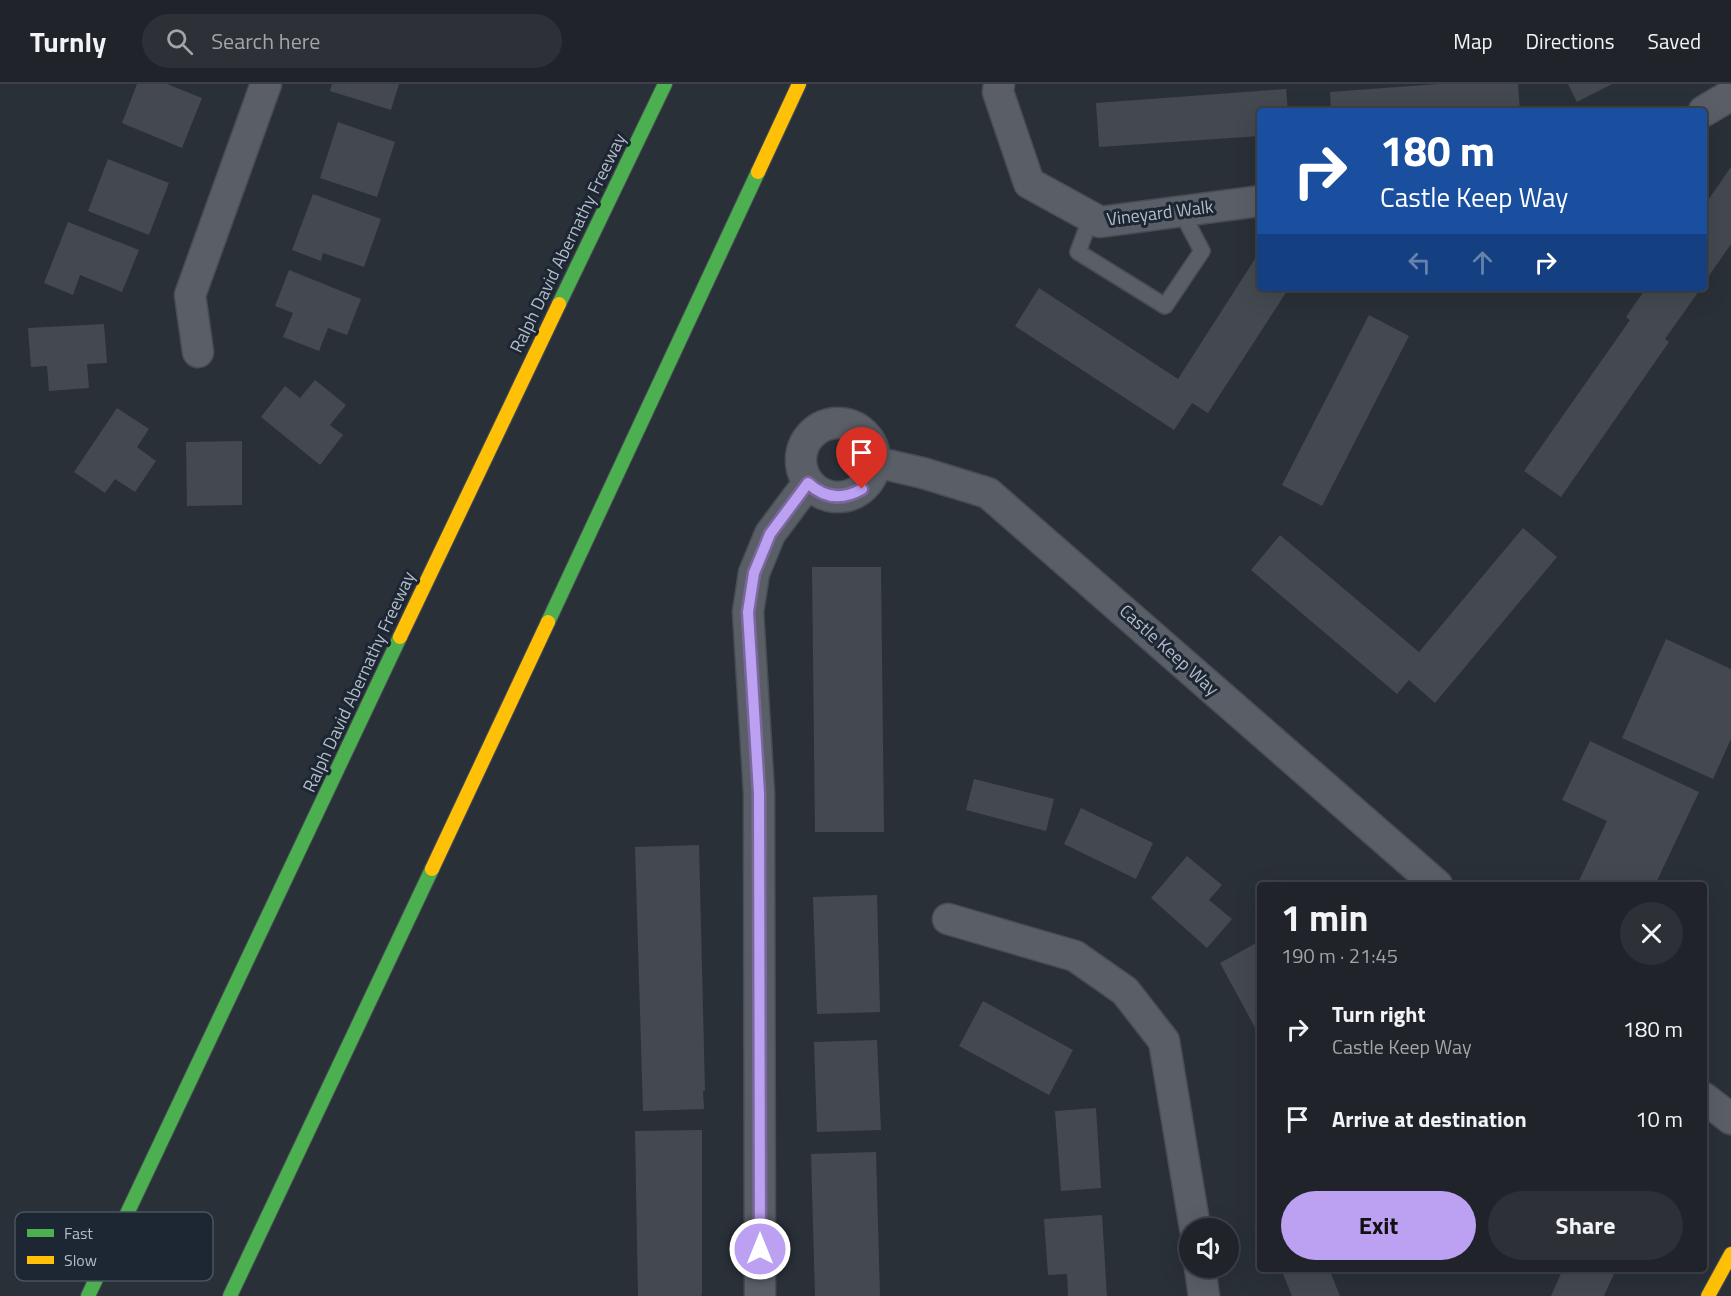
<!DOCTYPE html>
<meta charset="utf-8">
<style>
body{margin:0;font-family:"Titillium Web",sans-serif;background:#2d3036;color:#f1f3f6;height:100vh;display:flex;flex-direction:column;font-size:22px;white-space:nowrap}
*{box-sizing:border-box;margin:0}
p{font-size:20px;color:#a2a4a8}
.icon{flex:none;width:33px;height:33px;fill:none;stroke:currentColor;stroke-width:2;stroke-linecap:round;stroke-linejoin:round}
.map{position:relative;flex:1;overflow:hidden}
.panel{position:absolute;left:1257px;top:798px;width:450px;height:390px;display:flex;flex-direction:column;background:#20242a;border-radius:6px;box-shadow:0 6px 24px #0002,0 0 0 2px #3d4147}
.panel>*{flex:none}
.top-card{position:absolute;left:1257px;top:24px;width:450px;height:183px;border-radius:6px;box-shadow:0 6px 24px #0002,0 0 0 2px #3d4147;background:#1a4fa0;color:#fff;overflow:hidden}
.controls{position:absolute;left:1179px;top:1134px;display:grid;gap:12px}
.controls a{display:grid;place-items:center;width:60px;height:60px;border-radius:50%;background:#20242a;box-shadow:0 6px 24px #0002,0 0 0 2px #3d4147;font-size:30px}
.pin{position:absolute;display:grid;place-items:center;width:51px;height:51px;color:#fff;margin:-62px -26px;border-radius:50% 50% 50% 0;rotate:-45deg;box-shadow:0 0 6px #0007}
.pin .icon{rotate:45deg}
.me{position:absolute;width:66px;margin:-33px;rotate:0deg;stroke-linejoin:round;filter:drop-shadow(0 0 4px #0008)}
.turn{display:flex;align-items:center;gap:21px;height:126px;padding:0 24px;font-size:27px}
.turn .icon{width:78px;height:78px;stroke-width:2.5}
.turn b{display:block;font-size:42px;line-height:51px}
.lanes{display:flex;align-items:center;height:57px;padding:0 24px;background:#0003;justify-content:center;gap:30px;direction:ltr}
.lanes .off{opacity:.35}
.round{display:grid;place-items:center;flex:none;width:63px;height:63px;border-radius:32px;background:#2d3036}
.head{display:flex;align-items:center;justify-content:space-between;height:102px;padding:0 24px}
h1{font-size:36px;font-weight:700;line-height:45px}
.cta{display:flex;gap:12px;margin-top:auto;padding:12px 24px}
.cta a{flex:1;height:69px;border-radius:36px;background:#bca0f2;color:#111;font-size:24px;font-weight:700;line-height:69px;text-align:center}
.cta a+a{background:#2d3036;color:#f1f3f6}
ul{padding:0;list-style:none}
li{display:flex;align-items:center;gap:18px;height:90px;padding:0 24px}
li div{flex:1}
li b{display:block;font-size:22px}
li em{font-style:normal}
header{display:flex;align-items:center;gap:36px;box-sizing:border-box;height:84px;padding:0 30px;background:#20242a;border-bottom:2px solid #3d4147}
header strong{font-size:28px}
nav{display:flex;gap:33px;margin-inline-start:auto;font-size:21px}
.search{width:420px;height:54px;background:#2d3036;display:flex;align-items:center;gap:15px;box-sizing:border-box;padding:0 21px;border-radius:33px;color:#a2a4a8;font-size:22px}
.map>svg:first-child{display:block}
.building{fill:#444950}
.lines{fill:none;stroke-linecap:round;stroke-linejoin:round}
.lane-casing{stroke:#484c53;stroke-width:18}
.street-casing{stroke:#484c53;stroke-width:33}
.fast-casing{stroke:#484c53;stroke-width:16}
.slow-casing{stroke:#484c53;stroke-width:16}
.lane{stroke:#5a5e66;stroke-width:15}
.street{stroke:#5a5e66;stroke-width:30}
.fast{stroke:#4caf50;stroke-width:14}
.slow{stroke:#ffc107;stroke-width:14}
.route-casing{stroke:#7a689d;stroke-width:15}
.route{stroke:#bca0f2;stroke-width:10}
.labels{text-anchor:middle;stroke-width:6;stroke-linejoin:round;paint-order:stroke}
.street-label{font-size:18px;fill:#b4bcc9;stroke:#1d2633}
.key{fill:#1d2633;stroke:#4a5360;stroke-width:1.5}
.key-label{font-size:16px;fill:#b4bcc9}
</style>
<header>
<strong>Turnly</strong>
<div class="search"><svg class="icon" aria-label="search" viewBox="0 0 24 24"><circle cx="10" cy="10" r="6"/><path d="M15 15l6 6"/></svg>Search here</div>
<nav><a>Map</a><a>Directions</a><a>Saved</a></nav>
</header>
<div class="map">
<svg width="1731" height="1212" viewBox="0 0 1731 1212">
<rect width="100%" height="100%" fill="#2a3038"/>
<path class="building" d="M 137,0 L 167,0 L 202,14 L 182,64 L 122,39 Z
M 332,0 L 399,0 L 391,26 L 330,7 Z
M 1438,0 L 1518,0 L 1520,27 L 1331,27 L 1330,8 Z
M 1568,0 L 1612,0 L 1577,18 Z
M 1286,5 L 1288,27 L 1260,27 L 1260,52 L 1099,63 L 1096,19 Z
M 338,38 L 395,58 L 377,113 L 320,94 Z
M 108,75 L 169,99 L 149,151 L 88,127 Z
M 1731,83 L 1731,160 L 1704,199 L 1704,122 Z
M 313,110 L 381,135 L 364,183 L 323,169 L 321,177 L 292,166 Z
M 68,138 L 139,166 L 122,208 L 80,191 L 73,211 L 44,199 Z
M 1260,167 L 1260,204 L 1289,204 L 1208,329 L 1192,319 L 1174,346 L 1015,242 L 1039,204 L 1178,295 Z
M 289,186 L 361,215 L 347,251 L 328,244 L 319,267 L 283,253 L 293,229 L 275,222 Z
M 1646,204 L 1701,204 L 1665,255 L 1669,258 L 1561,413 L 1524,387 L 1630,236 L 1626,233 Z
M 1369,231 L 1409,252 L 1322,422 L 1282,401 Z
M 104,240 L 107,279 L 87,280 L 89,304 L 49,307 L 47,282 L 31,283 L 28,244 Z
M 315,296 L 346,321 L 330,341 L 343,351 L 320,381 L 261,333 L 285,302 L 300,314 Z
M 117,324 L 149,345 L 137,363 L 156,377 L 135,408 L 115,395 L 105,409 L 74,388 Z
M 242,357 L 242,421 L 187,422 L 186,358 Z
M 1523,444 L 1557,473 L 1435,619 L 1409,596 L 1397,610 L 1251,486 L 1280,451 L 1419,568 Z
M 812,483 L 881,483 L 884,748 L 815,748 Z
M 1666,555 L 1731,585 L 1731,655 L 1713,695 L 1622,654 Z
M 1590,657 L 1699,708 L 1655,801 L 1577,801 L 1607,737 L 1562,716 Z
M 974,695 L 1054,715 L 1046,747 L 966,726 Z
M 1081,724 L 1153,759 L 1136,795 L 1064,760 Z
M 699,761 L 705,1007 L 703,1007 L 704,1025 L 643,1027 L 635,763 Z
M 1187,772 L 1222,801 L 1209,816 L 1232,835 L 1207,864 L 1151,814 Z
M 877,811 L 880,928 L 817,930 L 813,813 Z
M 1260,857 L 1260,948 L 1258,949 L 1220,879 Z
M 983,917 L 1073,966 L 1049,1011 L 959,962 Z
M 877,956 L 881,1046 L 817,1048 L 814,958 Z
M 1096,1024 L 1101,1104 L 1061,1107 L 1055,1027 Z
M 702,1046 L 702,1210 L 701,1212 L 638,1212 L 635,1047 Z
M 876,1068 L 880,1212 L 815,1212 L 811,1070 Z
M 1102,1131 L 1107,1212 L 1068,1212 L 1067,1190 L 1048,1191 L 1044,1135 Z
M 1281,1185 L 1329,1185 L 1340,1212 L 1292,1212 Z
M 1563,1185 L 1616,1185 L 1604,1212 L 1551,1212 Z"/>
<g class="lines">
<defs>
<path id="lane" d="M 1091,133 L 1078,168 L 1165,222 L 1202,167 L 1181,127"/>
<path id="street" d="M 999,0 L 998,8 L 1029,99 L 1100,138 L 1260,117
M 1704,27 L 1731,11
M 198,268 L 190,211 L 266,0
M801 376a37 37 0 1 1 74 0a37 37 0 1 1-74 0Z
M 875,378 L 923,389 L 988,409 L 1437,801
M 948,835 L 1075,872 L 1125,907 L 1164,957 L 1195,1144
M 1704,1014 L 1731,1035
M 1200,1184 L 1204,1212
M 760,1212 L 759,709 L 748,528 L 754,489 L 770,450 L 808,399"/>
<path id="fast" d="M 559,220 L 665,0
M 548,538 L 758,88
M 88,1212 L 400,553
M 230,1212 L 432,785"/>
<path id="slow" d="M 758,88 L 799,0
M 400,553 L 559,220
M 432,785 L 548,538
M 1708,1212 L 1731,1170"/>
</defs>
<use href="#lane" class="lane-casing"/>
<use href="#street" class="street-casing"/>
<use href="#fast" class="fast-casing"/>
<use href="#slow" class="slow-casing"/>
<use href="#lane" class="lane"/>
<use href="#street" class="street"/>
<use href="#fast" class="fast"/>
<use href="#slow" class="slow"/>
</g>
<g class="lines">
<defs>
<path id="route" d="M 760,1165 L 759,709 L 748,528 L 754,489 L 770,450 L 808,399 C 825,415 843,416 862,405"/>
</defs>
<use href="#route" class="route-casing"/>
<use href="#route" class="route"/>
</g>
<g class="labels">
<g class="street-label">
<text transform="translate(1160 129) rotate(-7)" y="6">Vineyard Walk</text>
<text transform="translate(568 159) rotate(-64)" y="6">Ralph David Abernathy Freeway</text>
<text transform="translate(1169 566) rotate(42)" y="6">Castle Keep Way</text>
<text transform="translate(359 598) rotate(-65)" y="6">Ralph David Abernathy Freeway</text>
</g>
</g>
<rect x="15" y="1128" width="198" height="69" rx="9" class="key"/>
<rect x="27" y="1145" width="27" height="8" fill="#4caf50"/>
<rect x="27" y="1172" width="27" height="8" fill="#ffc107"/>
<g class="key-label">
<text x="64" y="1155">Fast</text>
<text x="64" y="1182">Slow</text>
</g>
</svg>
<div class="controls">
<a><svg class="icon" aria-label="sound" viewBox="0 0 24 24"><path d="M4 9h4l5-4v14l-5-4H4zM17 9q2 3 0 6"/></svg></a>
</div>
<div class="pin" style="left:862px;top:405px;background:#d93025"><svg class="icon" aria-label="arrive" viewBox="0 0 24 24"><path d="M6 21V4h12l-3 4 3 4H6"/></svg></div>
<svg class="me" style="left:760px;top:1165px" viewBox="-20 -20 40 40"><circle r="17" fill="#bca0f2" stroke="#fff" stroke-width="3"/><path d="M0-11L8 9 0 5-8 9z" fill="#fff"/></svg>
<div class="top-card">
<div class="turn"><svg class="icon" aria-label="right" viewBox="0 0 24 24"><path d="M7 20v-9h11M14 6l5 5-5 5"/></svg><div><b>180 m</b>Castle Keep Way</div></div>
<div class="lanes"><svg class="icon off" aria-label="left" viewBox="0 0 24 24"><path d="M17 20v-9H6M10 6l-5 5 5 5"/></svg><svg class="icon off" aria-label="ahead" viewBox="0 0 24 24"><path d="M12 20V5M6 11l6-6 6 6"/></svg><svg class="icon" aria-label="right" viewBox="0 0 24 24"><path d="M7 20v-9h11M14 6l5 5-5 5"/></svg></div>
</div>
<section class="panel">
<div class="head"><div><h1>1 min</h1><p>190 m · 21:45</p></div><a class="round"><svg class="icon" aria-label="close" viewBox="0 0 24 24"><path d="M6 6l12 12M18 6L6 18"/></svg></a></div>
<ul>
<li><svg class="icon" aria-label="right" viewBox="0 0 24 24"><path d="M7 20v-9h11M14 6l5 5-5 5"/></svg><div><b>Turn right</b><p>Castle Keep Way</p></div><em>180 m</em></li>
<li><svg class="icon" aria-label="arrive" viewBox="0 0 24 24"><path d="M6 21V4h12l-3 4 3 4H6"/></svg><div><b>Arrive at destination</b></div><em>10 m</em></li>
</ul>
<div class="cta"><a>Exit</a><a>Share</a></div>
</section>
</div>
